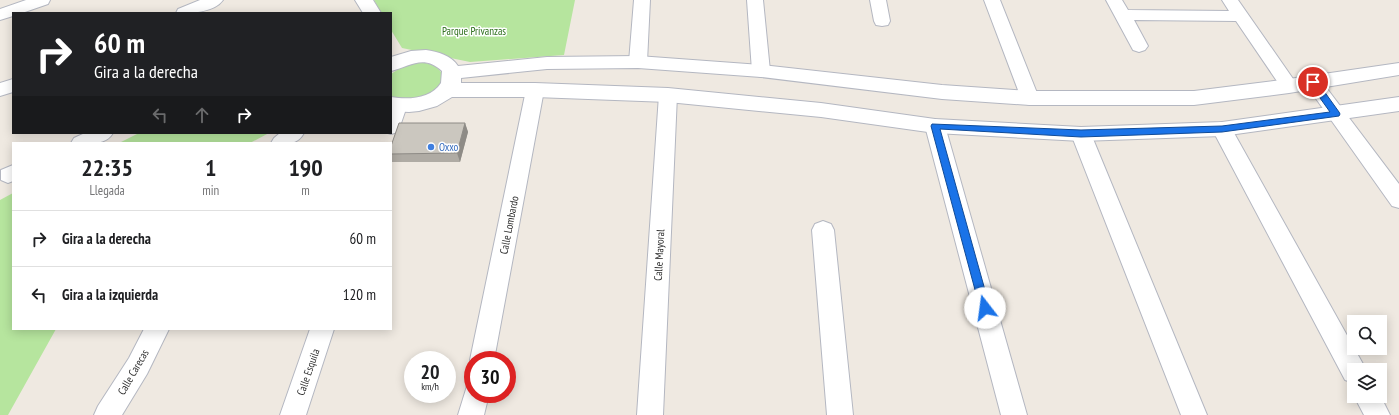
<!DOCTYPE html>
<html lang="es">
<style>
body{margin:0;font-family:"PT Sans Narrow",sans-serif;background:#f2f2f2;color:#202124;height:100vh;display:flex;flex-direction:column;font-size:15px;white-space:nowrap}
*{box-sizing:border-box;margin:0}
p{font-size:13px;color:#757577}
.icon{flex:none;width:22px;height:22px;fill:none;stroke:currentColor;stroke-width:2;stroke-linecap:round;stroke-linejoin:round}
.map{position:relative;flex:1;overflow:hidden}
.sheet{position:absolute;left:12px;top:142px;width:380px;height:188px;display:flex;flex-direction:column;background:#fff;border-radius:0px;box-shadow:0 2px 10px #0003}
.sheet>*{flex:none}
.guide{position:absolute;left:12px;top:12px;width:380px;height:122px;border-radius:0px;box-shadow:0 2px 10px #0003;background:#202124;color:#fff;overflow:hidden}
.buttons{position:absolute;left:1347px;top:315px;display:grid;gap:8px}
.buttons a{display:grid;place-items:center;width:40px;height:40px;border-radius:0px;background:#fff;box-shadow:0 2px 10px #0003;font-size:20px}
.speed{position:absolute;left:404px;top:351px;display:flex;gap:8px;font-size:20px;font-weight:700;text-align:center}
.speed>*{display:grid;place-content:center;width:52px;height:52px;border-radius:50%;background:#fff;box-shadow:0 2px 10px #0003;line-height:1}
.speed small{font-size:10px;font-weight:400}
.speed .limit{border:6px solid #d22;background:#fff;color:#111}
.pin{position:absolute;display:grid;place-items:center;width:34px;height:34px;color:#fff;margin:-17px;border:2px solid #fff;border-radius:50%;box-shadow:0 1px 4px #0007}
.me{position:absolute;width:44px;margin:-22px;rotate:345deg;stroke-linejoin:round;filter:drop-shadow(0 0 3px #0008)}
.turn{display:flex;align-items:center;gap:14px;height:84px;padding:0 16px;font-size:18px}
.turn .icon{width:52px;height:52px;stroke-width:2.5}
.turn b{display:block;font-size:28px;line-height:34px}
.lanes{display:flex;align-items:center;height:38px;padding:0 16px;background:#0003;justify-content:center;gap:20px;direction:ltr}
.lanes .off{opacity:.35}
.eta{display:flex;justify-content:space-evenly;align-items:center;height:68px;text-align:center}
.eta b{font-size:24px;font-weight:600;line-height:28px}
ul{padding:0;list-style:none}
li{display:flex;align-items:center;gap:12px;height:56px;padding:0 16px;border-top:1px solid #e0e0e0}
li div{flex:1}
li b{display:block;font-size:15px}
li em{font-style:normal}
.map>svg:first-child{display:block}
.green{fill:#b6e59e}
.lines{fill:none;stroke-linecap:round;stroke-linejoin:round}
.street-casing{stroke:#b4b7c1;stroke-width:2}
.secondary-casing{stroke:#b4b7c1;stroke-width:2}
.street{fill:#fff;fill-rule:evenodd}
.secondary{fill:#fff;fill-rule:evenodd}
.wall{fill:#afaba4}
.shaded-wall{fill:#8e8b86}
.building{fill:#cbc7bf;stroke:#8e8b86}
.route{fill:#1a73e8;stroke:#114b97}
.shop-dot{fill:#3f7fe0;stroke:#fff;stroke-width:1.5}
.labels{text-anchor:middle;stroke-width:3;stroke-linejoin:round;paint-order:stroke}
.park-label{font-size:11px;fill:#2c6e1b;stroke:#fff}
.shop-label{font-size:11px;fill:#366cbe;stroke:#fff;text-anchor:start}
.street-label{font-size:11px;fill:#2e2e2e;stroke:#fff}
</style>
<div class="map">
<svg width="1399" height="415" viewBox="0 0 1399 415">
<rect width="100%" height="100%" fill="#efe9e1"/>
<path class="green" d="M 374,0 L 575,0 L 564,55 L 470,62 L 402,48 L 391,30 L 391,13 L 381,13 Z
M 421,62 C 432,64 439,66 443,76 C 440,96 423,98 406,99 C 400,99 396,99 391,96 L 391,74 L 403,66 Z
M 139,133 L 269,133 L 250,143 L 119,143 Z
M 13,193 L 13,329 L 56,329 L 8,415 L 0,415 L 0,200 Z"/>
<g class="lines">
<defs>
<path id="street" d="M 26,0 L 50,0 L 48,4 L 22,13 L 13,13 L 13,16 L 0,20 L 0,9 Z
M 200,0 L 223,0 C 214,13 190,13 176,13 L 178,9 Z
M 634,0 L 650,0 L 647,62 L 644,66 L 638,68 L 632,66 L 629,62 Z
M 747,0 L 763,0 L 770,71 L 767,75 L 761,77 L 755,75 L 752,71 Z
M 870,0 L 886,0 L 890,21 L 888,25 L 882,26 L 876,25 L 874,21 Z
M 984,0 L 1000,0 L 1039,98 L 1037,103 L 1030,105 L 1023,103 L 1021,98 Z
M 1106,0 L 1122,0 L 1128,10 L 1229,11 L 1222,0 L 1238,0 L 1298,86 L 1295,90 L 1289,92 L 1283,90 L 1236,21 L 1134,20 L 1148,46 L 1145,50 L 1139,52 L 1133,50 Z
M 1313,76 L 1319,78 L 1399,184 L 1399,208 L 1392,206 L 1307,86 L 1304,82 L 1307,78 Z
M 13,79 L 13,92 L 0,96 L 0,83 Z
M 535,84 L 542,85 L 544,90 L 494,360 L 473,360 L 473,367 L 470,360 L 526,90 L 528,85 Z
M 668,89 L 675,90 L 677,95 L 663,415 L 637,415 L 659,95 L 661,90 Z
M 398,99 L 405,101 L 407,106 L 398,132 L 391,134 L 388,133 L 391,133 L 391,102 Z
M 935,119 L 942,121 L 945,126 L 1027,415 L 1001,415 L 925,126 L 928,121 Z
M 1222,122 L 1229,124 L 1363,364 L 1365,370 L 1354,370 L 1354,383 L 1345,380 L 1212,129 L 1215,124 Z
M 1081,127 L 1088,129 L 1091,134 L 1207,415 L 1181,415 L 1071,134 L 1074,129 Z
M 85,133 L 113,133 C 105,147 85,143 71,143 L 74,138 Z
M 13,165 L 13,181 L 8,183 L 1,180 L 1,170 Z
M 823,221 L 831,224 L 834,230 L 853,415 L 827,415 L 812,230 L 815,224 Z
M 310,329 L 334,329 L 306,415 L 280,415 Z
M 473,383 L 473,394 L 489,394 L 484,415 L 458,415 L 467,386 Z
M 1380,395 L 1390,415 L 1364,415 L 1354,396 Z"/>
<path id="secondary" d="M 355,0 L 373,0 L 381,13 L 363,13 Z
M 426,50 C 438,52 451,55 458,66 L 547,57 L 638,56 L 761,65 L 942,85 L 1030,91 L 1194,91 L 1289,79 L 1399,63 L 1399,75 L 1289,93 L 1194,105 L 1030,105 L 942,99 L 761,77 L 638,68 L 547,69 L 461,78 L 461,83 L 535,83 L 668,88 L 821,103 L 935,119 L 1081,127 L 1222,122 L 1399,97 L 1399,111 L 1222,136 L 1081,141 L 935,133 L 821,117 L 668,102 L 535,97 L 452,97 L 437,106 L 419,111 L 409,112 L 391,111 L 391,97 C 408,100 431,99 441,83 L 442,71 C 424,54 410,66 391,71 L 391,57 L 411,51 Z
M 280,133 L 304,133 C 296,147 285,143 271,143 L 274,138 Z
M 144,329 L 169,329 L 147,374 L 122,415 L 94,415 L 98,406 L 129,358 Z"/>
</defs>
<use href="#street" class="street-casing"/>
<use href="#secondary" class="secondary-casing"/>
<use href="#street" class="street"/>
<use href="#secondary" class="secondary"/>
</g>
<path class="wall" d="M 465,123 L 468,132 L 460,162 L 392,162 L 391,159 L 391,146 Z"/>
<path class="shaded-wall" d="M 465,123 L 468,132 L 460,162 L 457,153 Z"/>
<path class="building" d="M 399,123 L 465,123 L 457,153 L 391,154 L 391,146 Z"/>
<path class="route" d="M 1310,80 L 1316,80 L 1339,112 L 1340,114 L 1339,116 L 1222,132 L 1081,137 L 940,129 L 990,308 L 988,312 L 985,313 L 981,312 L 931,126 L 932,124 L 1081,130 L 1222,126 L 1330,112 L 1310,84 Z"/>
<circle class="shop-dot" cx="431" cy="147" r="4"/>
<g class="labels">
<g class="park-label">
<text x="474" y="35">Parque Privanzas</text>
</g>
<g class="shop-label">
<text x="439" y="151">Oxxo</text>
</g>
<g class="street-label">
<text transform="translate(509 225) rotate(-79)" y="4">Calle Lombardo</text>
<text transform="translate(659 255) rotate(-87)" y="4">Calle Mayoral</text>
<text transform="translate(133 372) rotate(-60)" y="4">Calle Carecas</text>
<text transform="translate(308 372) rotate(-71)" y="4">Calle Esquila</text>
</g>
</g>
</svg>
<div class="buttons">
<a><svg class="icon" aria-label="search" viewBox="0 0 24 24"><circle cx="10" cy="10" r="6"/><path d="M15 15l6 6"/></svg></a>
<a><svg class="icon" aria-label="layers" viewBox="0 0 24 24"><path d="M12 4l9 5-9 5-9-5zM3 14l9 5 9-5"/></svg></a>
</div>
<div class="speed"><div>20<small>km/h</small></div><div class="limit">30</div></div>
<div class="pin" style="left:1313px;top:82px;background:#d93025"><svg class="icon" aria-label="arrive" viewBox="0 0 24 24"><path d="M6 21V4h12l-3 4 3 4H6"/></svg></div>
<svg class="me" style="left:985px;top:308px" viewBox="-20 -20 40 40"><circle r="19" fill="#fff"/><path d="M0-13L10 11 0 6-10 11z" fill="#1a73e8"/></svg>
<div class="guide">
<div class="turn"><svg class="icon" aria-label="right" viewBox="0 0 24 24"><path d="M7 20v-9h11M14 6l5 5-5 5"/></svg><div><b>60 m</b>Gira a la derecha</div></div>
<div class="lanes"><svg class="icon off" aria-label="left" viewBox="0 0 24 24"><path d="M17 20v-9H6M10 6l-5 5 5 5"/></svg><svg class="icon off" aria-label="ahead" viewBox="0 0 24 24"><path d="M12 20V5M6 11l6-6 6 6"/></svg><svg class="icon" aria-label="right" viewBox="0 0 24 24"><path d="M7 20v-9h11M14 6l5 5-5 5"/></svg></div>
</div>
<section class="sheet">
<div class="eta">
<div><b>22:35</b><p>Llegada</p></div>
<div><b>1</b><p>min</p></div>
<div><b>190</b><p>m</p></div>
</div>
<ul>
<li><svg class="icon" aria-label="right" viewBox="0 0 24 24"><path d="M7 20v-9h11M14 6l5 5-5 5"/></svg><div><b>Gira a la derecha</b></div><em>60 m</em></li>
<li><svg class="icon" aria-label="left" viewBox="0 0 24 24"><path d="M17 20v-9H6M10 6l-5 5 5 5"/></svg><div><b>Gira a la izquierda</b></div><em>120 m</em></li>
</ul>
</section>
</div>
